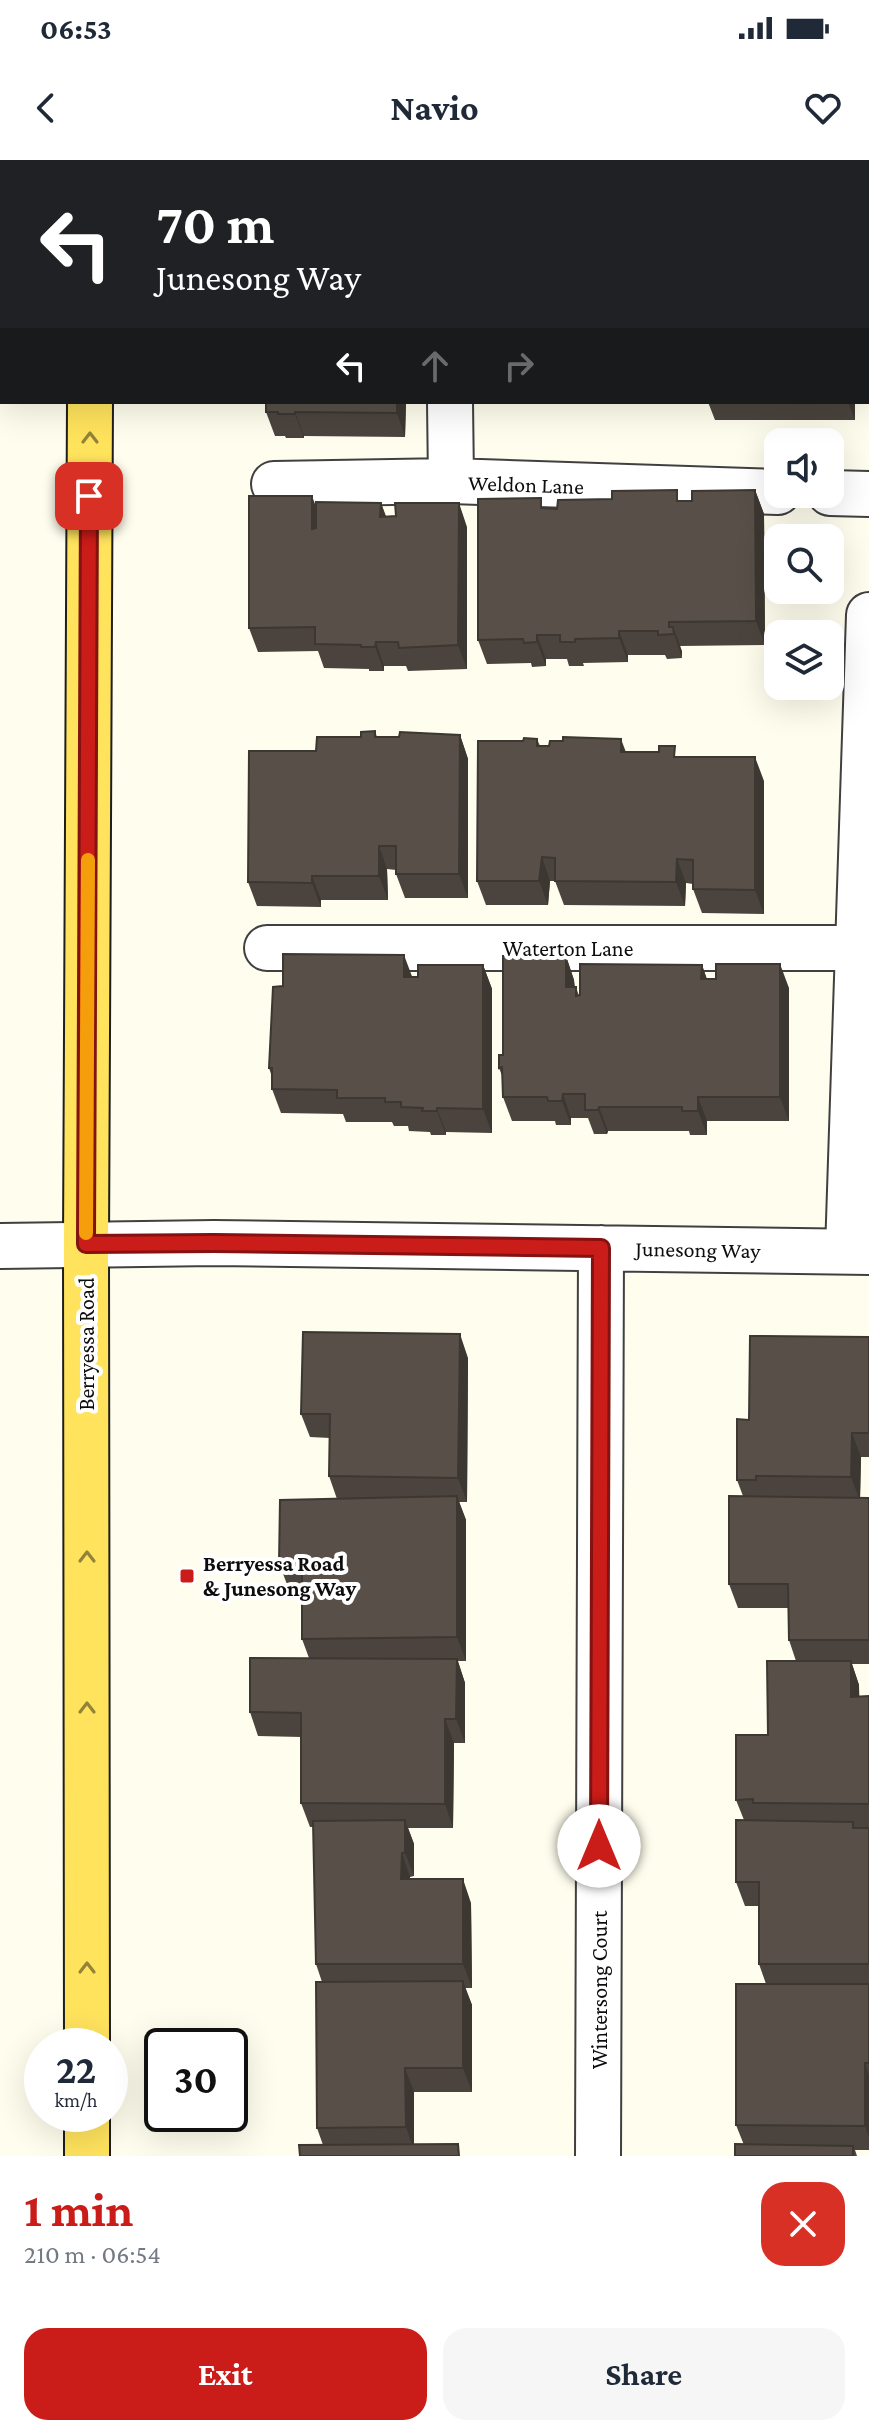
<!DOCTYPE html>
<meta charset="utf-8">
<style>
body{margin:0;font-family:"Crimson Pro",serif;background:#f6f6f7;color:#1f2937;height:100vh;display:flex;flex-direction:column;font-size:30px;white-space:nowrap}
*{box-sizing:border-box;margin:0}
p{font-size:26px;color:#747a83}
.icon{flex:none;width:44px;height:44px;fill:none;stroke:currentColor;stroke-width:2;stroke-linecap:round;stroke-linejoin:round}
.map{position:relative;height:1996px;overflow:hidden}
.side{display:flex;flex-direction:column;background:#fff;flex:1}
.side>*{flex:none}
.banner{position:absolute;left:0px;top:0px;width:870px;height:244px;box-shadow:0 8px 32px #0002;background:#202124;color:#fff;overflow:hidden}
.fabs{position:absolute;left:764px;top:268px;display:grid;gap:16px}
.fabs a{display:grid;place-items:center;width:80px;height:80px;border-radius:16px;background:#fff;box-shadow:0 8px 32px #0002;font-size:40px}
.speed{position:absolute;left:24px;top:1868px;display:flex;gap:16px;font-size:40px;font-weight:700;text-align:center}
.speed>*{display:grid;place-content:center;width:104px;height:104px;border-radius:50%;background:#fff;box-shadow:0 8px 32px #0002;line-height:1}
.speed small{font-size:20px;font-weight:400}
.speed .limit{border:4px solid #111;border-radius:12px;background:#fff;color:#111}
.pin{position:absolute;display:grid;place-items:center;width:68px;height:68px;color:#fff;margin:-34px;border-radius:16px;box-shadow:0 4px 12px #0006}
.me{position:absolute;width:88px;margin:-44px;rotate:0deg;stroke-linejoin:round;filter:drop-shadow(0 0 6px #0008)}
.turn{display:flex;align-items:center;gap:28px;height:168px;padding:0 24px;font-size:36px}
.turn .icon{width:104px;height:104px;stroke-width:2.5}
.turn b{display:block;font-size:56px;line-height:68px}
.lanes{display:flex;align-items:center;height:76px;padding:0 24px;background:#0003;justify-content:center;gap:40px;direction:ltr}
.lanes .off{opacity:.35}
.round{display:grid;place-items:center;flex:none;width:84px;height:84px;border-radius:24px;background:#f6f6f7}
.overview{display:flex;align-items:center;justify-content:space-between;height:136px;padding:0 24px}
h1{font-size:48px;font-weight:700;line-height:60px;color:#ca1c18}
.cta{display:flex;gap:16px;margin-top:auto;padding:16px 24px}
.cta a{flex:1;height:92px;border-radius:24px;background:#ca1c18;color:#fff;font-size:32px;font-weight:700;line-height:92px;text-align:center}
.cta a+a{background:#f6f6f7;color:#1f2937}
.status{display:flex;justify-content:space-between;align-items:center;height:56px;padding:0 40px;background:#fff;direction:ltr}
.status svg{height:22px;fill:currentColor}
header{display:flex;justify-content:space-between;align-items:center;height:104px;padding:0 24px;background:#fff;font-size:36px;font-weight:700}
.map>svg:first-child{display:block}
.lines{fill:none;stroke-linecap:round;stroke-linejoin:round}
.minor-casing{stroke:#404040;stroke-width:48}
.major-casing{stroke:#1e1e1e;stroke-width:48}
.minor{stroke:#fff;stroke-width:44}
.major{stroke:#ffe35d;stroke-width:44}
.wall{fill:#4b443e}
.shaded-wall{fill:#3d3732}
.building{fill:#574f48;stroke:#3d3732;stroke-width:2}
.oneway{stroke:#928339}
.route-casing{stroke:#831210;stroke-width:20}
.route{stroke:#ca1c18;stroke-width:14}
.slow{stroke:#f59e0b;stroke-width:14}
.poi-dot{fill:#ca1c18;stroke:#fff;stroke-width:3}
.labels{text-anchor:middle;stroke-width:8;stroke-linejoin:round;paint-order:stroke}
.street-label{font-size:22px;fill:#0d0d0d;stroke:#fff}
.poi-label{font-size:22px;font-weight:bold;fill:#0d0d0d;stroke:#fff;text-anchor:start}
</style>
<div class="status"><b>06:53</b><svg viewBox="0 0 49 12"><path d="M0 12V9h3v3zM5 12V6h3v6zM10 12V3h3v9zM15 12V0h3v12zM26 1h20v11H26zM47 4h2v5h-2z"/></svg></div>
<header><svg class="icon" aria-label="back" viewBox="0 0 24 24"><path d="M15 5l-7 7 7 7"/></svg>Navio<svg class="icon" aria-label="heart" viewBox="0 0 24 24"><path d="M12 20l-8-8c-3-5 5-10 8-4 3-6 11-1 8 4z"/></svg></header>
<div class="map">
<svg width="869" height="1996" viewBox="0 0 869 1996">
<rect width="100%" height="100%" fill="#fffded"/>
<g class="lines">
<defs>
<path id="minor" d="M 445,0 L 445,2
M 450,242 L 451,321
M 274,324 L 451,321 L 778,332
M 830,333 L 869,334
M 267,788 L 869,788
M 0,1086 L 214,1083 L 869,1092
M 848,1091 L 869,455
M 598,1996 L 601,1088"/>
<path id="major" d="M 37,2 L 37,0
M 91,2 L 91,0
M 87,1886 L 86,1084 L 90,242
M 87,1996 L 87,1954"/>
</defs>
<use href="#minor" class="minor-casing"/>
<use href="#major" class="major-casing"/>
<use href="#minor" class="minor"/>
<use href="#major" class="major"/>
</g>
<path class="wall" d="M 266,242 L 406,242 L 405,277 L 304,276 L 304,278 L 286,278 L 285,276 L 275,276 L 266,252 Z
M 708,242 L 855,242 L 855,260 L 715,260 Z
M 755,330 L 764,354 L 765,485 L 680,486 L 682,498 L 667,499 L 665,495 L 628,495 L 628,502 L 583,503 L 584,506 L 569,506 L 567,499 L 546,499 L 546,506 L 532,507 L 531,503 L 487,504 L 478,480 L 545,349 L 692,341 Z
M 381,343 L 386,356 L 467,367 L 467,509 L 408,511 L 406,506 L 384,506 L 384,511 L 369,511 L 369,509 L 324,508 L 318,491 L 258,492 L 249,468 L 316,346 Z
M 375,571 L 377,577 L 460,575 L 468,599 L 468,738 L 405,738 L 396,714 L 396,710 L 387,709 L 388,740 L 321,740 L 321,747 L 257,746 L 248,722 L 316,591 Z
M 537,579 L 540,586 L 679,597 L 764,621 L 764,754 L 702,753 L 693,729 L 693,724 L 686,723 L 685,746 L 564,745 L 555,721 L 550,721 L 548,745 L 486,745 L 477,721 L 523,581 Z
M 566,796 L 574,820 L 575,827 L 576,827 L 579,836 L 702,805 L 707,819 L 789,828 L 789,961 L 707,961 L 707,975 L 690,975 L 689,971 L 608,971 L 607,974 L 594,974 L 588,958 L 571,958 L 571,965 L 556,965 L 555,961 L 512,961 L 503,937 L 503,918 L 499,908 L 503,895 Z
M 483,805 L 492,829 L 492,973 L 446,972 L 446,975 L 431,975 L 430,972 L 409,971 L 408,966 L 394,966 L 392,962 L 346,962 L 343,954 L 281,953 L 272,929 L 272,917 L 269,908 L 412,817 L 418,817 Z
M 869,1177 L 869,1297 L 861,1297 L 860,1338 L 869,1338 L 869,1504 L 852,1504 L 859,1525 L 859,1536 L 869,1536 L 869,1990 L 855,1990 L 857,1996 L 735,1996 L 744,1985 L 736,1965 L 766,1824 L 759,1804 L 759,1746 L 745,1746 L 736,1722 L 744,1660 L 736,1640 L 768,1575 L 796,1501 L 789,1480 L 788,1448 L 738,1448 L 729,1424 L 743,1336 L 737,1320 L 749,1260 Z
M 468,1198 L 467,1342 L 459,1342 L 466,1360 L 466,1501 L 458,1501 L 465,1523 L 465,1583 L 454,1583 L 453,1668 L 408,1668 L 414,1684 L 414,1716 L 410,1717 L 410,1719 L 471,1743 L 472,1828 L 465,1828 L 472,1845 L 472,1932 L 414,1932 L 414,1984 L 323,1985 L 317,1968 L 322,1822 L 316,1804 L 314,1667 L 310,1667 L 301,1643 L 301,1577 L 258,1576 L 250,1552 L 309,1498 L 302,1479 L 302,1428 L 288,1427 L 279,1403 L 337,1339 L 329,1316 L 330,1278 L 310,1277 L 301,1254 Z"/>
<path class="shaded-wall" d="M 397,242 L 406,242 L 405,277 L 397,253 Z
M 848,242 L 855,242 L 855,260 Z
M 295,252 L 304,276 L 304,278 L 295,254 Z
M 755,330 L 764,354 L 765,485 L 756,461 Z
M 312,336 L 321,360 L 321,393 L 312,369 Z
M 381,343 L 389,367 L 380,357 Z
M 459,343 L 467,367 L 467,509 L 458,485 Z
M 673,467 L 682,491 L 682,498 L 674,474 Z
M 619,471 L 628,495 L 628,502 L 619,478 Z
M 537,475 L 546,499 L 546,506 L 537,482 Z
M 376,482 L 384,506 L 384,511 L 375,487 Z
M 460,575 L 468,599 L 468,738 L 459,714 Z
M 621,579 L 630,603 L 621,592 Z
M 755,597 L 764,621 L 764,754 L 755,730 Z
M 379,686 L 387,709 L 388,740 L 379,716 Z
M 542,697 L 550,721 L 548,745 L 539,721 Z
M 677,699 L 686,723 L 685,746 L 676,722 Z
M 312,716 L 321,740 L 321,747 L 312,723 Z
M 404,795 L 413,819 L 404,817 Z
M 566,796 L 574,820 L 575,851 L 566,827 Z
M 780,804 L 789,828 L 789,961 L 780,937 Z
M 483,805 L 492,829 L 492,973 L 483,949 Z
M 702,805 L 710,829 L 701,819 Z
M 563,934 L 571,958 L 571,965 L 562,941 Z
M 698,937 L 707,961 L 707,975 L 698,951 Z
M 599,947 L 608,971 L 607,974 L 598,950 Z
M 437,948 L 446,972 L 446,975 L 437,951 Z
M 460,1174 L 468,1198 L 467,1342 L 458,1318 Z
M 852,1273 L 861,1297 L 860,1341 L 851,1317 Z
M 457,1336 L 466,1360 L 466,1501 L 457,1477 Z
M 457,1499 L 465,1523 L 465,1583 L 456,1559 Z
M 851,1501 L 859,1525 L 860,1561 L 851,1537 Z
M 445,1559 L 454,1583 L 453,1668 L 445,1644 Z
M 405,1660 L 414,1684 L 414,1716 L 405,1693 Z
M 402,1693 L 410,1717 L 410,1743 L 401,1719 Z
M 463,1719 L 471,1743 L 472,1828 L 463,1804 Z
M 463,1821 L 472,1845 L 472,1932 L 463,1908 Z
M 865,1903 L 869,1915 L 869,1978 L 865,1966 Z
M 405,1908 L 414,1932 L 414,1991 L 406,1967 Z"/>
<path class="building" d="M 257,0 L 399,0 L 399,2 L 257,2 Z
M 475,0 L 619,0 L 619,2 L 474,2 Z
M 706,0 L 837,0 L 837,2 L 706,2 Z
M 266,242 L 397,242 L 397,253 L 295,252 L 295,254 L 278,254 L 278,252 L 266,252 Z
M 677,330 L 677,341 L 692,341 L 692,331 L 755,330 L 756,461 L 669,462 L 669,467 L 673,467 L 674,474 L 658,475 L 658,471 L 619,471 L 619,478 L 575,479 L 575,482 L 560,482 L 560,475 L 537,475 L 537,482 L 524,483 L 523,479 L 478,480 L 478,339 L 541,338 L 541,348 L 557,349 L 558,340 L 612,339 L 612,331 Z
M 249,336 L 312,336 L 312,369 L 316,368 L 316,342 L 381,343 L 380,357 L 396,356 L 395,343 L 459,343 L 458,485 L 399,488 L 398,482 L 376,482 L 375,487 L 361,487 L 361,485 L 315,484 L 315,467 L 249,468 Z
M 375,571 L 375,577 L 399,577 L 400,572 L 460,575 L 459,714 L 396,714 L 396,686 L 379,686 L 379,716 L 312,716 L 312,723 L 248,722 L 249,591 L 316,591 L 317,577 L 361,577 L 361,572 Z
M 563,577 L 621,579 L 621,592 L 659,592 L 659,586 L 675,586 L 674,597 L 755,597 L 755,730 L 693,729 L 693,700 L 677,699 L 676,722 L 555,721 L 555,698 L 542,697 L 539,721 L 477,721 L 478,581 L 523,581 L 524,578 L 537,579 L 537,586 L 549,586 L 550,581 L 563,581 Z
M 283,794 L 404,795 L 404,817 L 418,817 L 418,805 L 483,805 L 483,949 L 437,948 L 437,951 L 422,951 L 423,948 L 401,947 L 401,942 L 385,942 L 385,938 L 337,938 L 337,930 L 272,929 L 272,908 L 269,908 L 273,827 L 283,826 Z
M 503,796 L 566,796 L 566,827 L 576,827 L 576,836 L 580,835 L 580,804 L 702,805 L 701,819 L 716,819 L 716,804 L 780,804 L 780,937 L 698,937 L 698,951 L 682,951 L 682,947 L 599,947 L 598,950 L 585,950 L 585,934 L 563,934 L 562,941 L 548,941 L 547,937 L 503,937 L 502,907 L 499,908 L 499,895 L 503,895 Z
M 303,1172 L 460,1174 L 458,1318 L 329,1316 L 330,1254 L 301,1254 Z
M 750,1176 L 869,1177 L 869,1273 L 852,1273 L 851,1317 L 756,1316 L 756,1320 L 737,1320 L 737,1259 L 749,1260 Z
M 457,1336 L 457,1477 L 302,1479 L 302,1404 L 279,1403 L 280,1340 Z
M 729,1336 L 869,1338 L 869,1480 L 789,1480 L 788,1424 L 729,1424 Z
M 250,1498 L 457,1499 L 456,1559 L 445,1559 L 445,1644 L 301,1643 L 301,1553 L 250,1552 Z
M 767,1501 L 851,1501 L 851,1537 L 869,1536 L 869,1644 L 753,1643 L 753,1639 L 736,1640 L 736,1575 L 768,1575 Z
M 405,1660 L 405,1693 L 402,1693 L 401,1719 L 463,1719 L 463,1804 L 316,1804 L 313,1661 Z
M 736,1660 L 853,1662 L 853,1668 L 869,1668 L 869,1804 L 759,1804 L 759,1722 L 736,1722 Z
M 463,1821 L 463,1908 L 405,1908 L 406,1967 L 317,1968 L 316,1822 Z
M 736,1824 L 869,1824 L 869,1903 L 865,1903 L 865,1966 L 736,1965 Z
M 458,1984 L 459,1996 L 300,1996 L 299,1985 Z
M 735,1984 L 853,1986 L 853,1996 L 735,1996 Z"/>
<defs><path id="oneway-chevron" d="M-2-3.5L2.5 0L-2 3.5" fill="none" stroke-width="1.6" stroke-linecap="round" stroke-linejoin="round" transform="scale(2)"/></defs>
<g class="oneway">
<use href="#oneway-chevron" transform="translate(90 278) rotate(-90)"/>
<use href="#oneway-chevron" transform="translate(87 1397) rotate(-90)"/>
<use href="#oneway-chevron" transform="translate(87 1548) rotate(-90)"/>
<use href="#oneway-chevron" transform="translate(87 1808) rotate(-90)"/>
</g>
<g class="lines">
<defs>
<path id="route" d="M 89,336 L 86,1084 L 214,1083 L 601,1088 L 599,1686"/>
</defs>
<use href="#route" class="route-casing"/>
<use href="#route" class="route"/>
<path class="slow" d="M 86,1073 L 88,700"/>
</g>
<rect class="poi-dot" x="179" y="1408" width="16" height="16" rx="4"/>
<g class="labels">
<g class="street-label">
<text transform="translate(526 324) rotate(2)" y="8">Weldon Lane</text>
<text x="568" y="796">Waterton Lane</text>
<text transform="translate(698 1089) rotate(1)" y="8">Junesong Way</text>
<text transform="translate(86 1184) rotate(-90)" y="8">Berryessa Road</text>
<text transform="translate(599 1830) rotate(-90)" y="8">Wintersong Court</text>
</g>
<g class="poi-label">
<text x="203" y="1411">Berryessa Road<tspan x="203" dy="25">&amp; Junesong Way</tspan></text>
</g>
</g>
</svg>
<div class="fabs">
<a><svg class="icon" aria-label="sound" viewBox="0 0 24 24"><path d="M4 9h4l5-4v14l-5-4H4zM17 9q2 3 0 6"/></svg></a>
<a><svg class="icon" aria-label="search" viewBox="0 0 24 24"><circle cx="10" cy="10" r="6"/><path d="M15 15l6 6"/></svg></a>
<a><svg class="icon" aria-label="layers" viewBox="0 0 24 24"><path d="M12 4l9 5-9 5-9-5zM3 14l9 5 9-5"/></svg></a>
</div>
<div class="speed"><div>22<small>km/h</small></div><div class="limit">30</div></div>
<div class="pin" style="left:89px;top:336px;background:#d93025"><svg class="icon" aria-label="arrive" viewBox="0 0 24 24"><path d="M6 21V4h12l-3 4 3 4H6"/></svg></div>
<svg class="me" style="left:599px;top:1686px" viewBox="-20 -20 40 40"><circle r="19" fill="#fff"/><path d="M0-13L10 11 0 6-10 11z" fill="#ca1c18"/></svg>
<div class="banner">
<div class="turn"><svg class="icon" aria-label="left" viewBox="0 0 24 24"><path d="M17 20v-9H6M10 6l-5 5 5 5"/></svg><div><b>70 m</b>Junesong Way</div></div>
<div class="lanes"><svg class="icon" aria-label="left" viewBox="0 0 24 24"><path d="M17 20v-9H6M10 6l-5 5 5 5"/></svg><svg class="icon off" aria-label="ahead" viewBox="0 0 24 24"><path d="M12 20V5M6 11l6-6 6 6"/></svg><svg class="icon off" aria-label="right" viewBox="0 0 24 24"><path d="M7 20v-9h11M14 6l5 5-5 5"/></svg></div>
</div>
</div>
<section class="side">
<div class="overview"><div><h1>1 min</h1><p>210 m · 06:54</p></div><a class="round" style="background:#d93025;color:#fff"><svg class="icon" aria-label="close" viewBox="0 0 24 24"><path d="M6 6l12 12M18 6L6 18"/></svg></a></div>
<div class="cta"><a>Exit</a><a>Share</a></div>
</section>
